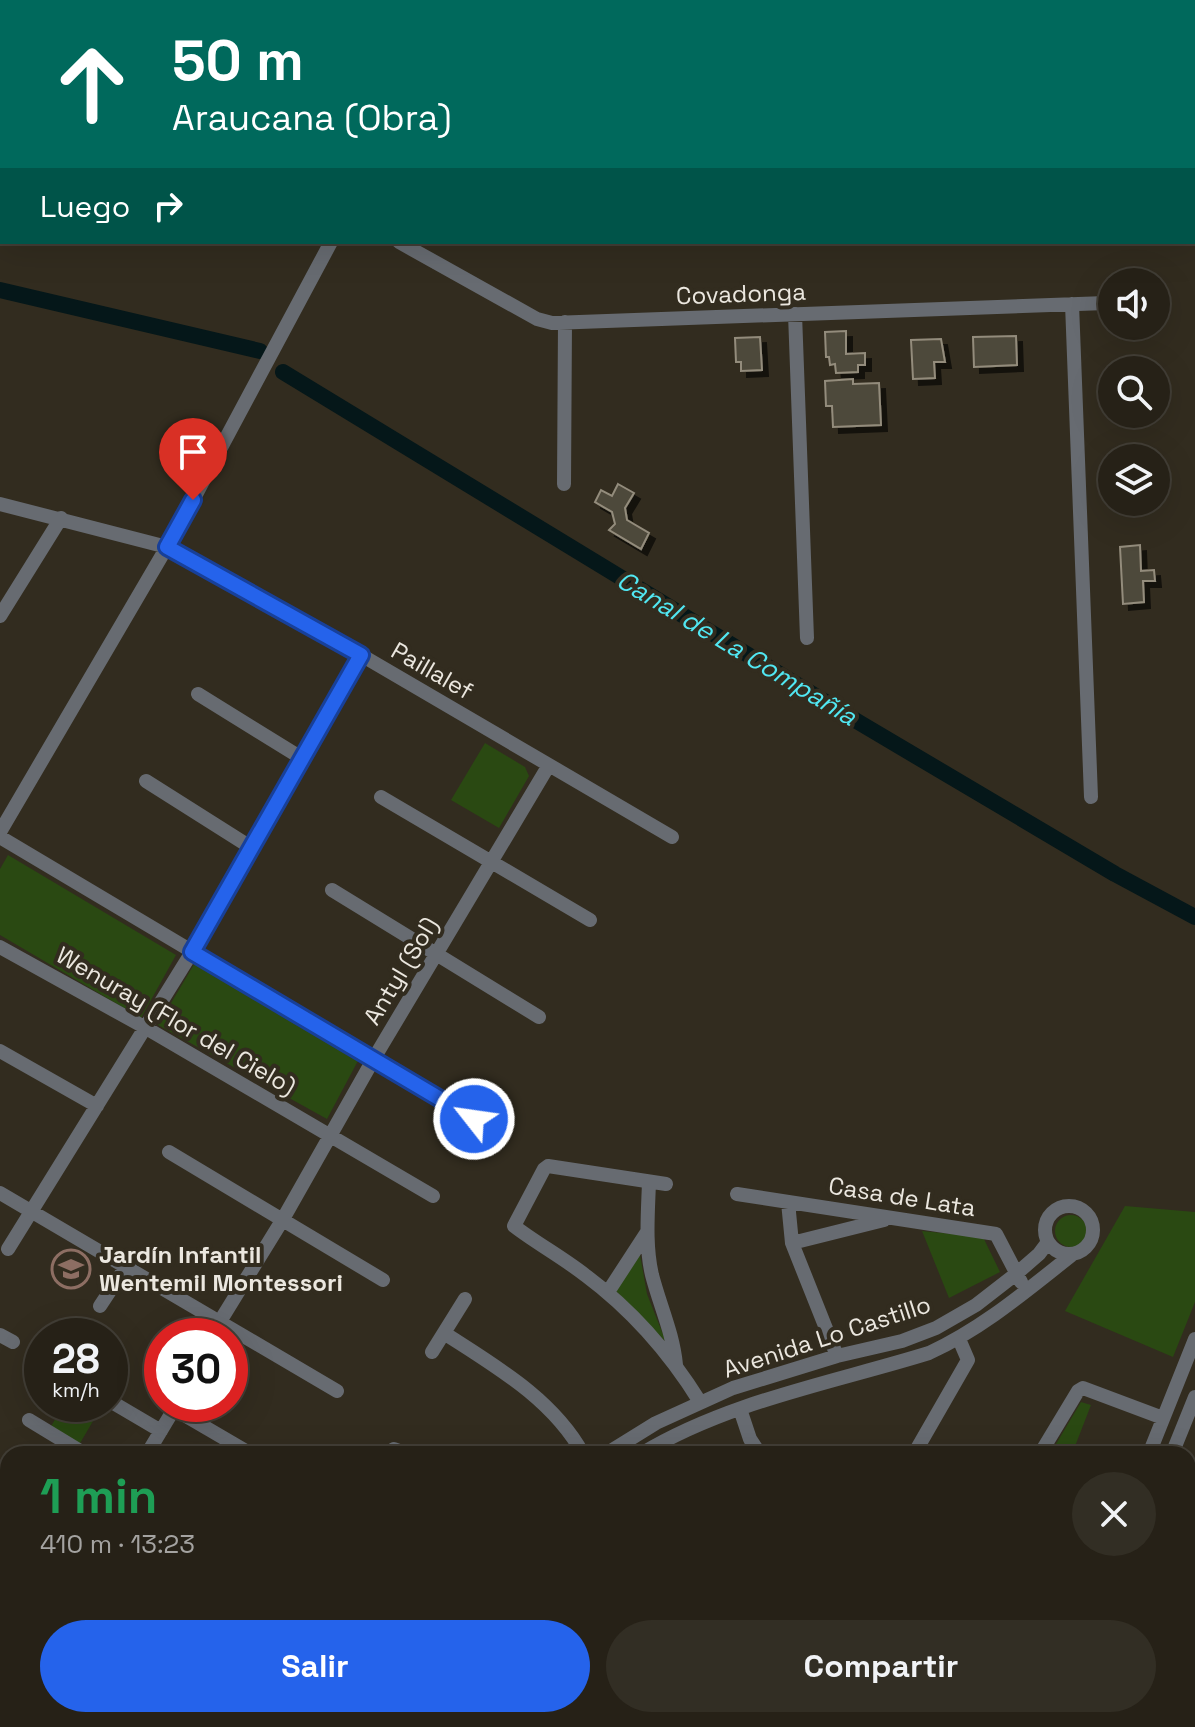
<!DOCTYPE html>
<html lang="es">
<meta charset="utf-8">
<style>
body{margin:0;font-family:"Space Grotesk",sans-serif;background:#322e24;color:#f1f3f6;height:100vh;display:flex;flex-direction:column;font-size:30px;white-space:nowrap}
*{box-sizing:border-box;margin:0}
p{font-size:26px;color:#a4a3a1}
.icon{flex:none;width:44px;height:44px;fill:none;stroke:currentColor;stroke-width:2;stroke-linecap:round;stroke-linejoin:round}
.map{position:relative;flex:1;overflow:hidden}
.side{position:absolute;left:0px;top:1446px;width:1196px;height:282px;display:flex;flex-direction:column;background:#262117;border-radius:24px 24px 0 0;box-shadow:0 8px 32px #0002,0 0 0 2px #423e36}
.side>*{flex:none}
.banner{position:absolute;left:0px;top:0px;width:1196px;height:244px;box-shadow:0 8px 32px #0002,0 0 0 2px #423e36;background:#00695c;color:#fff;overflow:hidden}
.fabs{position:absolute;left:1098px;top:268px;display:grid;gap:16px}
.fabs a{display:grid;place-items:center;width:72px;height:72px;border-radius:50%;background:#262117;box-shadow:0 8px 32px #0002,0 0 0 2px #423e36;font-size:40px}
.speed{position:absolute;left:24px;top:1318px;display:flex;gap:16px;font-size:40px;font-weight:700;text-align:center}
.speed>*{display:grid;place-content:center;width:104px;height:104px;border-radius:50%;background:#262117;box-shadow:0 8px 32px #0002,0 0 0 2px #423e36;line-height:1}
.speed small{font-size:20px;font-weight:400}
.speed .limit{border:12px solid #d22;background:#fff;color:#111}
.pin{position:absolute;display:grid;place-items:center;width:68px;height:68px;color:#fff;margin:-82px -34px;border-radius:50% 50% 50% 0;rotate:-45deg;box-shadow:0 0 8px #0007}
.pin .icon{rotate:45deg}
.me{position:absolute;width:88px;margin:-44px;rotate:300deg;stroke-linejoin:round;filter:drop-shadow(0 0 6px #0008)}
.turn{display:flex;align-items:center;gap:28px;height:168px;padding:0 40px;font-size:36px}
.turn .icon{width:104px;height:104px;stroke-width:2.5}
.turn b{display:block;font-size:56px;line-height:68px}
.then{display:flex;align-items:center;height:76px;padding:0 40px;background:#0003;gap:16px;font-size:30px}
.round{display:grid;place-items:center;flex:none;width:84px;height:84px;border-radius:42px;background:#322e24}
.head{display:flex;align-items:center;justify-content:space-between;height:136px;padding:0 40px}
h1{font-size:48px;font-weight:700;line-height:60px;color:#1e9e55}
.cta{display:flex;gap:16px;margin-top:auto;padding:16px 40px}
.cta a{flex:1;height:92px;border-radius:48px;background:#2563eb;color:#fff;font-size:32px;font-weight:700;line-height:92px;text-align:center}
.cta a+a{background:#322e24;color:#f1f3f6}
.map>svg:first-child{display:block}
.green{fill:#2a4912}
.forest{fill:#42721c}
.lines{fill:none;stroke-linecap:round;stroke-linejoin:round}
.stream{stroke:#051719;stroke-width:4}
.canal{stroke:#051719;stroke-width:16}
.building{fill:#4e483a;stroke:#938c7c;stroke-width:2;filter:url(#shadow)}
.lane{stroke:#676b71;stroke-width:7}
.street{stroke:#676b71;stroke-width:14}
.route-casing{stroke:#184099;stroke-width:20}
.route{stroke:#2563eb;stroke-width:14}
.labels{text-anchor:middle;stroke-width:8;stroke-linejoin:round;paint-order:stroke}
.street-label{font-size:24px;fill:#ebe7df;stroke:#322c1f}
.poi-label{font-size:24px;font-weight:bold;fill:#ebe7df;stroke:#322c1f;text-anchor:start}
.water-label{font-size:26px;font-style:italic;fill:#51e7f2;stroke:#322c1f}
</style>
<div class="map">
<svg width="1195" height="1727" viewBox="0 0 1195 1727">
<defs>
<filter id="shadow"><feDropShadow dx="6" dy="6" stdDeviation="0" flood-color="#0009"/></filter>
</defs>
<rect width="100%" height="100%" fill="#322c1f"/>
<path class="green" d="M 0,0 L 908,0 L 908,2 L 2,2 L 0,128 Z
M 485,743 L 525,767 L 529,776 L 499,828 L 451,800 Z
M 8,855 L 176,955 L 141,1018 L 0,935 L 0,869 Z
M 196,961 L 360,1057 L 327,1119 L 158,1025 Z
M 1125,1206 L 1195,1212 L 1195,1302 L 1173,1357 L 1065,1311 Z
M1055 1231a16 16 0 1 1 32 0a16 16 0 1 1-32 0Z
M 922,1231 L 983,1237 L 1000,1272 L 949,1298 Z
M 640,1255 L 647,1294 L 666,1342 L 616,1291 Z
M 1081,1402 L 1091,1405 L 1072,1454 L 1050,1454 Z
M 64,1404 L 103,1404 L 79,1445 L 50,1428 Z"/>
<path class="forest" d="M 0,0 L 373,0 L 2,2 L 2,89 Z"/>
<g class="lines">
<path class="stream" d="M 589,0 L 590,2"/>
<path class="canal" d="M 1194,77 L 1195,77
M 0,138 L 2,138
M 0,290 L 260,351
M 283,372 L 860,723 L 1115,874 L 1195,917"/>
</g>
<path class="building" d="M 846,331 L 846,354 L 865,353 L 865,365 L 858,365 L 858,372 L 836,373 L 835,364 L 830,365 L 829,357 L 826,357 L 825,332 Z
M 1016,336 L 1017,365 L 974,367 L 973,337 Z
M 760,337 L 762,370 L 741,371 L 741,362 L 736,362 L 735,338 Z
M 941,339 L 945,362 L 934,362 L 935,378 L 913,379 L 911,340 Z
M 853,379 L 853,384 L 879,383 L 881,425 L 833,427 L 832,406 L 826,406 L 825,381 Z
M 1136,444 L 1151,448 L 1148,458 L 1131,458 Z
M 618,484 L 634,493 L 625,508 L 627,520 L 649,533 L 641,549 L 609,530 L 615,524 L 612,512 L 595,502 L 601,490 L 612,496 Z
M 1140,545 L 1141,571 L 1154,570 L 1155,581 L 1143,581 L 1144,602 L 1123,604 L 1120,547 Z"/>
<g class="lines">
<path class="lane" d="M 453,0 L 453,2
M 374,2 L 374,0
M 400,2 L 400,0
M 0,96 L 2,97"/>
<path class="street" d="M 399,242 L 537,319 L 552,323 L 1106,303
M 1072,304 L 1091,797
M 795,314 L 807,638
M 564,484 L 565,322
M 0,504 L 167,547 L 361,655 L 672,837
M 0,616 L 61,518
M 198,694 L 303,759
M 146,781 L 244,843 L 254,843
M 381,797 L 590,920
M 0,832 L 178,528 L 331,242
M 0,837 L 474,1119
M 332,890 L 539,1017
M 0,947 L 146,1028 L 433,1196
M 0,1051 L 97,1106
M 169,1152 L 383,1280
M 649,1182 C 648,1213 645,1245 652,1275 C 660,1306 673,1333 676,1365
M 666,1184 L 548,1166 L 544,1169 L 514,1226 C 536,1243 562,1257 585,1275 C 632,1310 669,1352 700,1402
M 0,1193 L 337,1391
M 737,1194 L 996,1234 L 1021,1282
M 788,1202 L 792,1243 L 837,1356
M1045 1230a24 24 0 1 1 48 0a24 24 0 1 1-48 0Z
M 792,1243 L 884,1220
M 8,1249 L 192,952 L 361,655
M 608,1292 L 647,1232
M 100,1306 L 125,1268
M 219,1323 L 283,1219 L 373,1060 L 549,765
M 444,1333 C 495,1366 553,1399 583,1454
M 0,1335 L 13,1342
M 432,1352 L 465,1299
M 110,1401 L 161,1431
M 740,1409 L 750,1439 L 760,1454
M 29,1420 L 85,1454
M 147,1454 L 174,1409 L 251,1454
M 386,1454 L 394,1449 L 408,1454
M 606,1454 L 656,1423 L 733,1388 L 837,1356 L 902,1341 L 936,1328 L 976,1305 L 1016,1274 L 1039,1254 L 1048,1242
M 641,1454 C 729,1401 832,1383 929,1353 C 983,1328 1026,1291 1073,1254
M 914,1454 L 968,1360 L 959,1339
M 1040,1454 L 1078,1391 L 1083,1388 L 1163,1418
M 1149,1454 L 1195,1339
M 1172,1454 L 1195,1397
M 0,1499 L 8,1504
M 1188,1506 L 1195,1509
M 0,1572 L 8,1577
M 0,1676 L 8,1663
M 104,1720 L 104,1727
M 330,1720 L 340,1727
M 445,1720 L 453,1727
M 707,1720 L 720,1727
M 1051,1720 L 1058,1727
M 220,1722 L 221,1720
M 0,1727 L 8,1714
M 50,1727 L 54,1720
M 374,1727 L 379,1720
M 752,1727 L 757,1720
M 876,1727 L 880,1720
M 916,1727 L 919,1720"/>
</g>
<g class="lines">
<defs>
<path id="route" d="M 193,500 L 167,547 L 361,655 L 192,952 L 474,1119"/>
</defs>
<use href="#route" class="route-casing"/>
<use href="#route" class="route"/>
</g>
<defs>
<symbol id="school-ring" viewBox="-11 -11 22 22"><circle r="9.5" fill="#322c1f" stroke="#8d6e63" stroke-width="1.5"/><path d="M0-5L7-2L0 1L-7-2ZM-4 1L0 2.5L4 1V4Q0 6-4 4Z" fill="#8d6e63"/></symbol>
</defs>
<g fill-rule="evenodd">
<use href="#school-ring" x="49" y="1247" width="44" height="44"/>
</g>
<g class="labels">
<g class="street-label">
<text transform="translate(741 294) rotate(-2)" y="8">Covadonga</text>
<text transform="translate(432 671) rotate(30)" y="8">Paillalef</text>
<text transform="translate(401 971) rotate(-59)" y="8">Antyl (Sol)</text>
<text transform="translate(176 1021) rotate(30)" y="8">Wenuray (Flor del Cielo)</text>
<text transform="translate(902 1197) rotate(9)" y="8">Casa de Lata</text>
<text transform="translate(827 1337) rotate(-18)" y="8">Avenida Lo Castillo</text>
</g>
<g class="poi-label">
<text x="99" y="1263">Jardín Infantil<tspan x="99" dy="28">Wentemil Montessori</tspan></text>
</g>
<g class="water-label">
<text transform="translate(737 648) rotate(31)" y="9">Canal de La Compañía</text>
</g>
</g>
</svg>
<div class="fabs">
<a><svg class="icon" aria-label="sound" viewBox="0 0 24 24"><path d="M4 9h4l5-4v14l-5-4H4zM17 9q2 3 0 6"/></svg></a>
<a><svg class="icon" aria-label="search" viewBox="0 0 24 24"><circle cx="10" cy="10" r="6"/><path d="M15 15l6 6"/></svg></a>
<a><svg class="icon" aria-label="layers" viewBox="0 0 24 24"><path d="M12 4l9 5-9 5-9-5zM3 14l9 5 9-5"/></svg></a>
</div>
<div class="speed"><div>28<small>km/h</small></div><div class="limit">30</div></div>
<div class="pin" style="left:193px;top:500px;background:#d93025"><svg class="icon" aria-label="arrive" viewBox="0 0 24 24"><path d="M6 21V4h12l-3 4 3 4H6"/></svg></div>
<svg class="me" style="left:474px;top:1119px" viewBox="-20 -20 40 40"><circle r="17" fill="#2563eb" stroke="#fff" stroke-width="3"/><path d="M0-11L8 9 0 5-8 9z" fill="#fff"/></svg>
<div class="banner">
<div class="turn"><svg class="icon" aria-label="ahead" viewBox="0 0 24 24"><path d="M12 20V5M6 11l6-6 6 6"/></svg><div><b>50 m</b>Araucana (Obra)</div></div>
<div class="then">Luego<svg class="icon" aria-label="right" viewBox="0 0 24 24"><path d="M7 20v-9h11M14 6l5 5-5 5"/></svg></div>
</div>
<section class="side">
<div class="head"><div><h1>1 min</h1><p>410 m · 13:23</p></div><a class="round"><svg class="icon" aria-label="close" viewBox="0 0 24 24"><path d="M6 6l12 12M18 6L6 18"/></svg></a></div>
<div class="cta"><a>Salir</a><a>Compartir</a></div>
</section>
</div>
